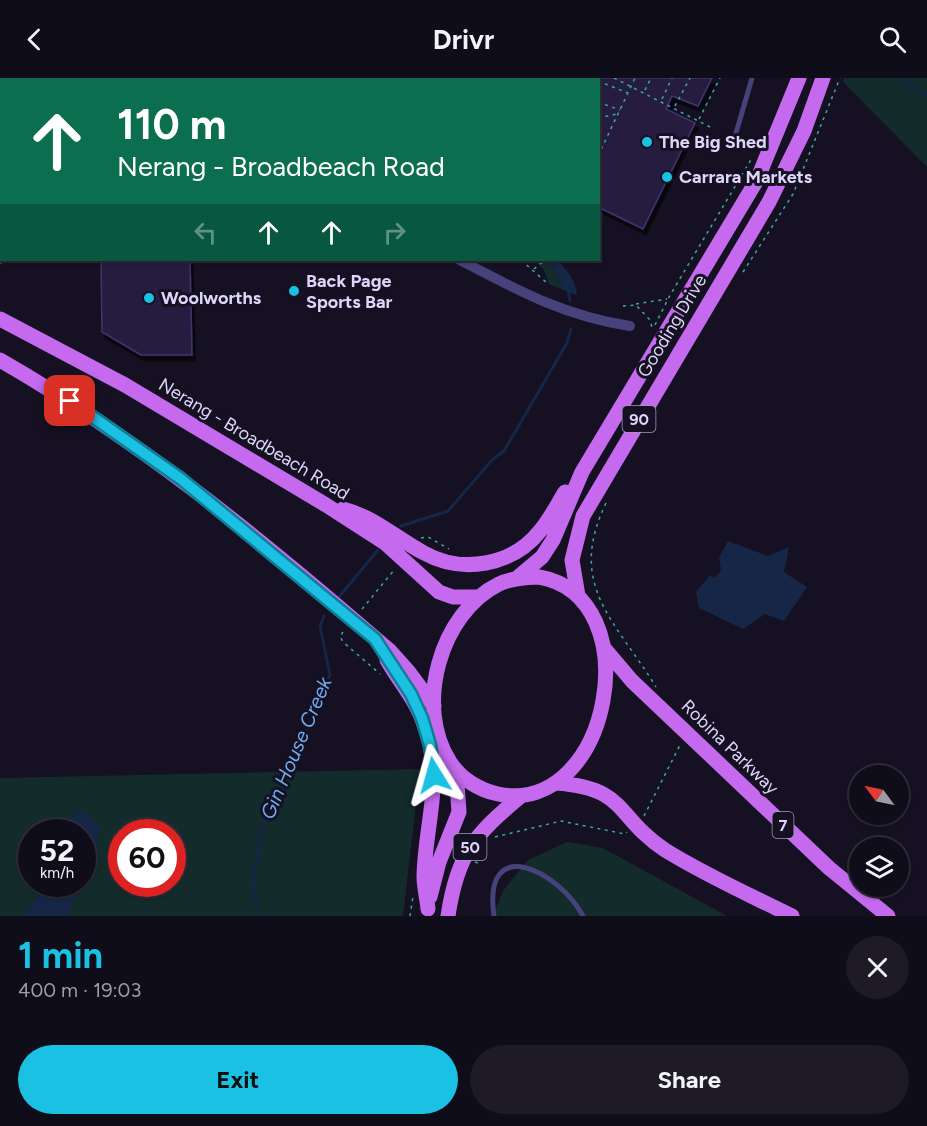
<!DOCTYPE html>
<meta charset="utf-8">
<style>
body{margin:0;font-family:Figtree,sans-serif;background:#1e1b27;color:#f1f3f6;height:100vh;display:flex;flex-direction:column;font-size:22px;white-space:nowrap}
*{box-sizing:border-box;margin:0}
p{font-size:20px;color:#9c9ca2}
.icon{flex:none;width:33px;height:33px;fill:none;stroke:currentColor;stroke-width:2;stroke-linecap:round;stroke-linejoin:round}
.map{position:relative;height:838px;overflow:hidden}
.drawer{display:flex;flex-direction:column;background:#100d1a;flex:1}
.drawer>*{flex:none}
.guide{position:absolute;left:0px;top:0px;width:600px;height:183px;box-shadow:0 2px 4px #0004,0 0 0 2px #302d39;background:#0b6e4f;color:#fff;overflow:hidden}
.needle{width:39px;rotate:303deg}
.tools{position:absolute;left:849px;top:687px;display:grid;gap:12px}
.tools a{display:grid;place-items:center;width:60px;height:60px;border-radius:50%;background:#100d1a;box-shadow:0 2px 4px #0004,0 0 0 2px #302d39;font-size:30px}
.speed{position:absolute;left:18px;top:741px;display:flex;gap:12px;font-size:30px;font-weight:700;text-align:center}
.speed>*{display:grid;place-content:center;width:78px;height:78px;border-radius:50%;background:#100d1a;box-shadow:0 2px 4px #0004,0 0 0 2px #302d39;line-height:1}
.speed small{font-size:15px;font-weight:400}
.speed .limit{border:9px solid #d22;background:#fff;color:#111}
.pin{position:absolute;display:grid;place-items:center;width:51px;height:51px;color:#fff;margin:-26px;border-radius:12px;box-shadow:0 3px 9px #0006}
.me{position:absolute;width:66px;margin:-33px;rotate:352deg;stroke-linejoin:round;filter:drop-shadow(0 0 4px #0008)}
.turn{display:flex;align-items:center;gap:21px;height:126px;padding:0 18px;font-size:27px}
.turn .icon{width:78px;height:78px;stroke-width:2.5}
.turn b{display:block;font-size:42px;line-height:51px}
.lanes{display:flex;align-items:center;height:57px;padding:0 18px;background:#0003;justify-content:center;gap:30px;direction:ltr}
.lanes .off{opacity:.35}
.round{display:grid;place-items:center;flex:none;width:63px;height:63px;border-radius:32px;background:#1e1b27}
.overview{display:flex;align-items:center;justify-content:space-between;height:102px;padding:0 18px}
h1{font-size:36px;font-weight:700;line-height:45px;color:#1ac1e3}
.primary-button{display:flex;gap:12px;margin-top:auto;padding:12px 18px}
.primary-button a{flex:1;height:69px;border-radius:36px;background:#1ac1e3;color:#111;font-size:24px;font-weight:700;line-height:69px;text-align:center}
.primary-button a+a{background:#1e1b27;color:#f1f3f6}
header{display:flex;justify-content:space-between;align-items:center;height:78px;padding:0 18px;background:#100d1a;font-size:27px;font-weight:700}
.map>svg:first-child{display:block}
.green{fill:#142b2b;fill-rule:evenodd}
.water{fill:#152647}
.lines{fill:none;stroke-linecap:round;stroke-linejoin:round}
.stream{stroke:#152647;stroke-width:3}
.building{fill:#281f41;stroke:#42336a;stroke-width:1.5;filter:url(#shadow)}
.path{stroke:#3ca7a8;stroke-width:1.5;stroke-dasharray:3 4.5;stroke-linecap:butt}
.lane{stroke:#47417c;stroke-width:5}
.street{stroke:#47417c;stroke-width:10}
.secondary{stroke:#8378f0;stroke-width:15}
.primary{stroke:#c56aee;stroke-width:15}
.route-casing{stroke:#117d94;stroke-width:15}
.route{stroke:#1ac1e3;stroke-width:10}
.poi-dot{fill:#1ac1e3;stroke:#151122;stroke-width:2}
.labels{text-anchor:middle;stroke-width:6;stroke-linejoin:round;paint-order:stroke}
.shield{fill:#151122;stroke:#a19bb9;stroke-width:1.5}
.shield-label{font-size:16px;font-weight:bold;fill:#ddd6fa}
.poi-label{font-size:18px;font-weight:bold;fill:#ddd6fa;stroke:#151122;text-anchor:start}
.street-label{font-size:18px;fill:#ddd6fa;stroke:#151122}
.water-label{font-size:20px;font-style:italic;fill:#70abef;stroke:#151122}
</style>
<header><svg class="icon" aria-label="back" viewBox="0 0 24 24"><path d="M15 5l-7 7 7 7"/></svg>Drivr<svg class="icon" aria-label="search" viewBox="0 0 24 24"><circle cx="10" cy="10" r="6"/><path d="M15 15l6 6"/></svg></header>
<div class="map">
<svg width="927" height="838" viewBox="0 0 927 838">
<defs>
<filter id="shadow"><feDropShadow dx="3" dy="5.5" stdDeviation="0" flood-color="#0009"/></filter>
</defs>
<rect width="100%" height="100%" fill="#151122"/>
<path class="green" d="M 844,0 L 927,0 L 927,89 L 843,4 Z
M 534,182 L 551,182 L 563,212 L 549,206 L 544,192 Z
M 420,691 L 403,838 L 0,838 L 0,700 ZM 32,754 L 82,754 L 82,806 L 32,806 ZM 122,754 L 172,754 L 172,806 L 122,806 Z
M 567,764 L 603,770 L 727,838 L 493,838 L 503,813 L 528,782 Z"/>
<path class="water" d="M 551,182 L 558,182 C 567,193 576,202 577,217 L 563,212 Z
M 728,463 L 768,478 L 789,469 L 784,494 L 807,509 L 784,543 L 765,536 L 743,551 L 699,530 L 696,514 L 709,498 L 716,499 L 721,492 L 719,480 Z
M 81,732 L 100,747 L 93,783 L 83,804 L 82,754 L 61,754 L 63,746 Z
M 48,806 L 81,806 L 67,838 L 24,838 Z"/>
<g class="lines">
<path class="stream" d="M 898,0 L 927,18
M 568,210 L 570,223
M 401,448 L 448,433 L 492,382 L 504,373 L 567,265 L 571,251
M 338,520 L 378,472
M 260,838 L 252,807 L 265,733 L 302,664 L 330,597 L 320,548 L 324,538"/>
</g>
<path class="building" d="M 598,0 L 712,0 L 698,28 L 672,18 L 666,31 L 695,45 L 643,151 L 598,129 Z
M 101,182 L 190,182 L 192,277 L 141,277 L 102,254 Z"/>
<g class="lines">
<path class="path" d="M 576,0 L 576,2
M 590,0 L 594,2
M 614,0 L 710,49
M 558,2 L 562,0
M 579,2 L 579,0
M 598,3 L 628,15
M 645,12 L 651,0
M 662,21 L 672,0
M 598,24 L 620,32
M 675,28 L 690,0
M 598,40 L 617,36
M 699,41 L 720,0
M 598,78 L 635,0
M 521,182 L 547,205
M 573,182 L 574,182
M 534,191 L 545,182
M 743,194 L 793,116 L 840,0
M 636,226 L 667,221
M 623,228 L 636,227 L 650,242 L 653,253
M 655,247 L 669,219 L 752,80
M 606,425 C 566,508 616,543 656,609
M 421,460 L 428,459 L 449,471
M 362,531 L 395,491
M 343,554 L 340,558 L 343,564 L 380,596
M 644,738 L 681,665
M 495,759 L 561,743 L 625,756 L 627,754
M 475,784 L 478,785 L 483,773
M 410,838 L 413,818"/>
<path class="lane" d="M 734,62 L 752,0
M 494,838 C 482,754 559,793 583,838"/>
<path class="street" d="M 274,2 L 275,0
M 460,182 C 517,212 564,238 630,248"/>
<path class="secondary" d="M 418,2 L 421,0
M 0,18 L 2,18"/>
<path class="primary" d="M 0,178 L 2,177
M 0,241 L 125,307 L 326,427 L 385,465 L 439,514 L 453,519 L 479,519
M 0,282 C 141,363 267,466 390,573 L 408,593 L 434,628
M 343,431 C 374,439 396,460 424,475 C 462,496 512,488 540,453 C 550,441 557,427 565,414
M 539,499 C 651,518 611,739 498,716 C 479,712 461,701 450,684 C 414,629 440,535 499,506 C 512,500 525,500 539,499 Z
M 517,500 L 542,479 L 553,462 L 582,394 L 757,102 L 799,0
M 578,518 L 572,482 L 583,438 L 769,124 L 804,53 L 823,0
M 604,570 L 632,603 L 829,790 L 888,838
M 387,582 C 400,605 417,623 425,649 C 444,703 425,745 424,799 C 424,809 427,820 428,831
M 556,705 C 628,710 615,739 665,772 C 705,797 750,817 792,838
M 430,819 L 439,784 L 459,734 L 456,692
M 448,838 C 457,776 475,756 521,718"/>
</g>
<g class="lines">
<defs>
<path id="route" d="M 70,323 L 181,401 L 375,561 L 411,616 L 422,640 L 430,667 L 434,697"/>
</defs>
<use href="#route" class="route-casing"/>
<use href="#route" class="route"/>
</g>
<g class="poi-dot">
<circle cx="647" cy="64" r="6"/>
<circle cx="667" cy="99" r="6"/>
<circle cx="294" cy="213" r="6"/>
<circle cx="149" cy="220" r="6"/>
</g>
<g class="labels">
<g class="shield">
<rect x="622.5" y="328" width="33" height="26" rx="4.5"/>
<rect x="772.5" y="734" width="21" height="26" rx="4.5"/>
<rect x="453.5" y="756" width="33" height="26" rx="4.5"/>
</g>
<g class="shield-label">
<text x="639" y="347">90</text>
<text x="783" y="753">7</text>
<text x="470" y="775">50</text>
</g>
<g class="poi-label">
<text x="659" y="70">The Big Shed</text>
<text x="679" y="105">Carrara Markets</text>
<text x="306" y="209">Back Page<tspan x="306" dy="21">Sports Bar</tspan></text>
<text x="161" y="226">Woolworths</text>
</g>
<g class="street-label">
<text transform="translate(672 248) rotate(-59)" y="6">Gooding Drive</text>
<text transform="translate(254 361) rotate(31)" y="6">Nerang - Broadbeach Road</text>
<text transform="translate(730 669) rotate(44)" y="6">Robina Parkway</text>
</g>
<g class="water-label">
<text transform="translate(296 670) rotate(-67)" y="7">Gin House Creek</text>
</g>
</g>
</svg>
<div class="tools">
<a><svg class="needle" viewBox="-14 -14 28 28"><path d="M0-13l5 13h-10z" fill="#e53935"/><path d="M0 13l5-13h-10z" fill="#9c9ca2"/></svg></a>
<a><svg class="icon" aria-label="layers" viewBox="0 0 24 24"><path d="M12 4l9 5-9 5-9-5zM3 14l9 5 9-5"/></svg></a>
</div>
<div class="speed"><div>52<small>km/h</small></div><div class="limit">60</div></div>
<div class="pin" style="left:70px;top:323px;background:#d93025"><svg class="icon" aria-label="arrive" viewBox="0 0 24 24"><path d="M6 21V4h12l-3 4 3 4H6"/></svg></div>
<svg class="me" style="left:434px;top:697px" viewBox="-20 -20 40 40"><path d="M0-17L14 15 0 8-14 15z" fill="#1ac1e3" stroke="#fff" stroke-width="4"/></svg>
<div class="guide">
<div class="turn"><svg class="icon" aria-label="ahead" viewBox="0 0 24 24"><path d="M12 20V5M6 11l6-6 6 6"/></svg><div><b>110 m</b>Nerang - Broadbeach Road</div></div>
<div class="lanes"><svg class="icon off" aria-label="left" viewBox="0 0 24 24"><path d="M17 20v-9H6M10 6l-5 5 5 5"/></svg><svg class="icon" aria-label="ahead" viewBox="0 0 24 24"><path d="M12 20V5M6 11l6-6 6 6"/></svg><svg class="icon" aria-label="ahead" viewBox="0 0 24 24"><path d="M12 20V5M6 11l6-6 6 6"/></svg><svg class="icon off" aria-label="right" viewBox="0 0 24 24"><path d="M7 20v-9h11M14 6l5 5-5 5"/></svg></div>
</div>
</div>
<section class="drawer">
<div class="overview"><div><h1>1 min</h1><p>400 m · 19:03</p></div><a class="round"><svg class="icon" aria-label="close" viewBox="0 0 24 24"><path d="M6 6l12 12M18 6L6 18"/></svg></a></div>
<div class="primary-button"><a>Exit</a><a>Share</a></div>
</section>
